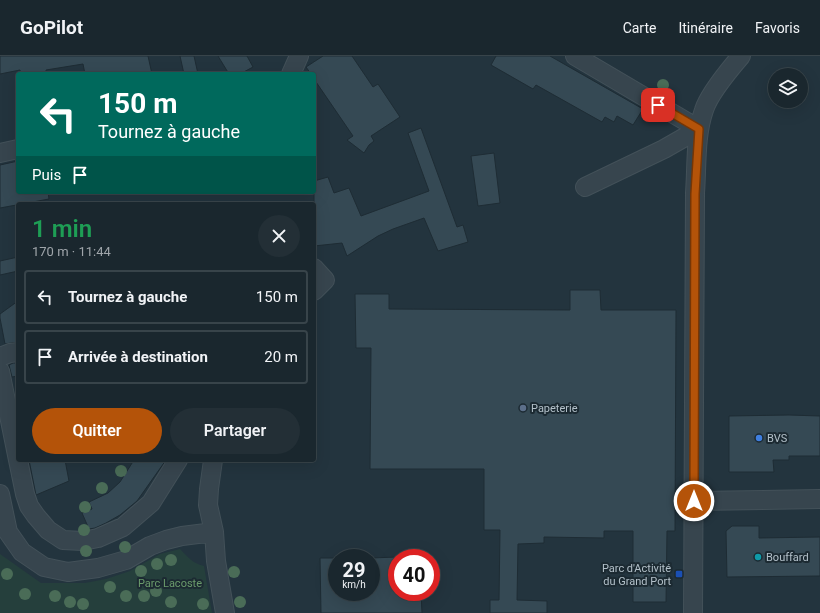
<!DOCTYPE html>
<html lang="fr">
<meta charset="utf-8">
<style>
body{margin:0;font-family:Roboto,sans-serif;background:#232f36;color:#f1f3f6;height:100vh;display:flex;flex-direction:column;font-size:15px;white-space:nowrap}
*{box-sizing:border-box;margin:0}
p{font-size:13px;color:#9fa5aa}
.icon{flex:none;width:22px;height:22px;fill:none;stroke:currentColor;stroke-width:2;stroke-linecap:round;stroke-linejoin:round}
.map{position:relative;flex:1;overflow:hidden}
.drawer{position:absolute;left:16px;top:146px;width:300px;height:260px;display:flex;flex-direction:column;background:#1a272e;border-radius:4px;box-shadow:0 4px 16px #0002,0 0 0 1px #38444a}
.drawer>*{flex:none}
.guide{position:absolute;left:16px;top:16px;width:300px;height:122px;border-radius:4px;box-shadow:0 4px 16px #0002,0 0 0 1px #38444a;background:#00695c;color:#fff;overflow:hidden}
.fabs{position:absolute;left:768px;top:12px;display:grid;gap:8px}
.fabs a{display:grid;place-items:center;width:40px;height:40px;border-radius:50%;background:#1a272e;box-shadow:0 4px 16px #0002,0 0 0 1px #38444a;font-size:20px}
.speed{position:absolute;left:328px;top:493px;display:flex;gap:8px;font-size:20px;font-weight:700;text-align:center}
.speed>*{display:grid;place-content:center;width:52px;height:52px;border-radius:50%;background:#1a272e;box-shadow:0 4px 16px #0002,0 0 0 1px #38444a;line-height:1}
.speed small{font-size:10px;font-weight:400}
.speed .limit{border:6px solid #d22;background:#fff;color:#111}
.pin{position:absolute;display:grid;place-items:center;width:34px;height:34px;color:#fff;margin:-17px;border-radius:8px;box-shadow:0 2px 6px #0006}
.me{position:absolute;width:44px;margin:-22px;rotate:0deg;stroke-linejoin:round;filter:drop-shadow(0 0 3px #0008)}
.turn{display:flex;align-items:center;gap:14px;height:84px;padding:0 16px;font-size:18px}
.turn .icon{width:52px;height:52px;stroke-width:2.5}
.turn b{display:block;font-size:28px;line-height:34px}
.then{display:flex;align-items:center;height:38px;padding:0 16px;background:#0003;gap:8px;font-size:15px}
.round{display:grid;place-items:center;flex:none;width:42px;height:42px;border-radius:21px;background:#232f36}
.summary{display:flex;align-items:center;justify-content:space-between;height:68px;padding:0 16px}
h1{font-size:24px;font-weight:600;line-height:30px;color:#1e9e55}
.action{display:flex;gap:8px;margin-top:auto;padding:8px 16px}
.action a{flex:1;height:46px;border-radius:24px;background:#b45309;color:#fff;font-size:16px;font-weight:600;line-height:46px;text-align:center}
.action a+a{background:#232f36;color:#f1f3f6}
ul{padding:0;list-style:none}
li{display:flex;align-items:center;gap:12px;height:54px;margin:0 8px 6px;padding:0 8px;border:2px solid #38444a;border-radius:4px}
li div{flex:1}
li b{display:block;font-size:15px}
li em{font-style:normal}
header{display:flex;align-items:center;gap:24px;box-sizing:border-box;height:56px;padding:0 20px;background:#1a272e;border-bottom:1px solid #38444a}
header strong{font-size:19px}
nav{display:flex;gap:22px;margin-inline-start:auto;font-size:14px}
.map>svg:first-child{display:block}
.green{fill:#253f3c}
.building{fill:#354954;stroke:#1e2c34}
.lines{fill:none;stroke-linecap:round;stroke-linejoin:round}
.minor-casing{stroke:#435159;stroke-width:20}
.minor{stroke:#37454e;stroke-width:18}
.tree{fill:#4a6c57}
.route-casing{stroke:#753606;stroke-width:10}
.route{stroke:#b45309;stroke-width:7}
.service-dot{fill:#5c6f8a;stroke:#1c2a32;stroke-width:1.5}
.shop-dot{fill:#3f7fe0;stroke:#1c2a32;stroke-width:1.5}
.culture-dot{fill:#0f9aa8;stroke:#1c2a32;stroke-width:1.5}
.transit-dot{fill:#1a4fb4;stroke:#1c2a32;stroke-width:1.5}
.labels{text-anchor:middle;stroke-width:4;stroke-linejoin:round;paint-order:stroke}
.poi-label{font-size:11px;fill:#b3c0c9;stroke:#1c2a32;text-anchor:start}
.park-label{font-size:11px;fill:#6a9a6b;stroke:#1c2a32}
</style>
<header>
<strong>GoPilot</strong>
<nav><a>Carte</a><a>Itinéraire</a><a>Favoris</a></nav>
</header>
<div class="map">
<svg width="820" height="557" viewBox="0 0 820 557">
<rect width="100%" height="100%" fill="#23343e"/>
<path class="green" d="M 180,493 C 189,502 192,507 204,510 L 212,557 L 0,557 L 0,498 L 41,527 L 85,527 L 106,523 L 130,515 L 160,498 Z"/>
<path class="building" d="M 0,0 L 148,0 L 152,18 L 85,18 L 83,8 L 46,14 L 46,18 L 21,18 L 20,14 L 0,18 Z
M 180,0 L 194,0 L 198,18 L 184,18 Z
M 218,0 L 247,0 L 253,11 L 240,18 L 229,18 Z
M 323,0 L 352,0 L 373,31 L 378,28 L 400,61 L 371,80 L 374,85 L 369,89 L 364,97 L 347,84 L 353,80 L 314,23 L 314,18 L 311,18 L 306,11 Z
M 496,0 L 550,0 L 643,53 L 633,69 L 617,60 L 614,66 L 605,61 L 602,66 L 536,29 L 533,33 L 491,9 Z
M 421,72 L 457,171 L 463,169 L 468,186 L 438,195 L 424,162 L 393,173 L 378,180 L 347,200 L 342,187 L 314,190 L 314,125 L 328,121 L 334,137 L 349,132 L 361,160 L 429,135 L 408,77 Z
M 494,97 L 500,147 L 478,150 L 471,100 Z
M 18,105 L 18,136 L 48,136 L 49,143 L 0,152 L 0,109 Z
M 18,201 L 18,215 L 0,219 L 0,205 Z
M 570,234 L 600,234 L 601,254 L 676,254 L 675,475 L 667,475 L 666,546 L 633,546 L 633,475 L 604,475 L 604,482 L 544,481 L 544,487 L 518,488 L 517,544 L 547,545 L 547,557 L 490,557 L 490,544 L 499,544 L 500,474 L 484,474 L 484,413 L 370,413 L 371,292 L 356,292 L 355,238 L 389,238 L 389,253 L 570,254 Z
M 18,245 L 18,286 L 5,288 L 0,262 L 0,258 Z
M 13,307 L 18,307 L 18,320 L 12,321 L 9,309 Z
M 789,359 L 820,360 L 820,400 L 789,400 L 789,404 L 773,404 L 774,416 L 729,416 L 729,360 Z
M 29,404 L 65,404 L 69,425 L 36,439 Z
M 134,404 L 166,404 L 137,445 L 120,459 L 106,467 L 95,472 L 89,473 L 82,457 L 92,453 L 89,446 L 108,437 L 120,426 Z
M 732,470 L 759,470 L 759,482 L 820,481 L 820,520 L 727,521 L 726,475 Z
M 397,501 L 397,536 L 421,536 L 422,557 L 321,557 L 320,502 L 337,502 L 337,536 L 371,536 L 371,502 Z"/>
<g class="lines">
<defs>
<path id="minor" d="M 575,0 L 699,73 L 664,93 L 585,131
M 291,18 L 299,0
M 0,97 L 18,93
M 314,212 L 325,224 L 314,235
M 0,301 L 10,297 L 18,296
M 0,315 L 18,404
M 18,404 L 25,438 L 29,450 L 36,460 L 48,474 L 63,484 L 83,485 L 98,482 L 123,471 L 151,447 L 178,404
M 213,404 L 209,433 L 208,449 L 214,476 L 216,505 L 225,557
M 0,438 L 8,476 L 22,496 L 44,511 L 68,516 L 98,512 L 126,504 L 150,490 L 166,484 L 182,480 L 214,476
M 694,445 L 820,443
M 693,557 L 695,137 C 697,110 695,80 704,54 C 709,38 729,14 741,0"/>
</defs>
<use href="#minor" class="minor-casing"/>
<use href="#minor" class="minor"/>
</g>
<g class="tree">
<circle cx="663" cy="29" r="6"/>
<circle cx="121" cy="415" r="6"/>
<circle cx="102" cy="432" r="6"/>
<circle cx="85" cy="451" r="6"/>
<circle cx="84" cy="474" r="6"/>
<circle cx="125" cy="491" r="6"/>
<circle cx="86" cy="495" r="6"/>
<circle cx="171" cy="504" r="6"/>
<circle cx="157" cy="508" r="6"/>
<circle cx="141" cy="515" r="6"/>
<circle cx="234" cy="516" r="6"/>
<circle cx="7" cy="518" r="6"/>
<circle cx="110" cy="531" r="6"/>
<circle cx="156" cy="535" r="6"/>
<circle cx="25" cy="538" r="6"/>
<circle cx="55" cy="540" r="6"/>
<circle cx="126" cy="540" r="6"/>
<circle cx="144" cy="540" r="6"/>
<circle cx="70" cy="546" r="6"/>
<circle cx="171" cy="546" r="6"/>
<circle cx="240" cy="546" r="6"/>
<circle cx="83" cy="548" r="6"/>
<circle cx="203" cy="548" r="6"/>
</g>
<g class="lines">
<defs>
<path id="route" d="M 658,49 L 699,73 L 695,138 L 694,445"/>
</defs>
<use href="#route" class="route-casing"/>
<use href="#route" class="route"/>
</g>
<circle class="service-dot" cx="523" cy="352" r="4"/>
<circle class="shop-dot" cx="759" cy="382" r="4"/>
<circle class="culture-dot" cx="758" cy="501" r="4"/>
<rect class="transit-dot" x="675" y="514" width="8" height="8" rx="2"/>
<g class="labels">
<g class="poi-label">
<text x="531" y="356">Papeterie</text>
<text x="767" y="386">BVS</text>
<text x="766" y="505">Bouffard</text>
<text x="671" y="516" text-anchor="end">Parc d'Activité<tspan x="671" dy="13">du Grand Port</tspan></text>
</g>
<g class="park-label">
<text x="170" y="531">Parc Lacoste</text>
</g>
</g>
</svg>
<div class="fabs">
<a><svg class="icon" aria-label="layers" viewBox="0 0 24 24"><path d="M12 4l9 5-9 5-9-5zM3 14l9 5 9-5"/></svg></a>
</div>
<div class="speed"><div>29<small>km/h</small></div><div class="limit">40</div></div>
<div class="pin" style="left:658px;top:49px;background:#d93025"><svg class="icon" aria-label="arrive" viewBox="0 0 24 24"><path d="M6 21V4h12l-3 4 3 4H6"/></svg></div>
<svg class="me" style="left:694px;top:445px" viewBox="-20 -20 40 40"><circle r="17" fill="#b45309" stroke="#fff" stroke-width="3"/><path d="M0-11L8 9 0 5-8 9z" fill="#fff"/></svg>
<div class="guide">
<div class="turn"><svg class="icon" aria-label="left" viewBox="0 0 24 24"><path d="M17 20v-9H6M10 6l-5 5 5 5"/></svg><div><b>150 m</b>Tournez à gauche</div></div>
<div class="then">Puis<svg class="icon" aria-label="arrive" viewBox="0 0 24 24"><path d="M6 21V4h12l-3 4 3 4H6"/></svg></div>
</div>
<section class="drawer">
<div class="summary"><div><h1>1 min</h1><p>170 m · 11:44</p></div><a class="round"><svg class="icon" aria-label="close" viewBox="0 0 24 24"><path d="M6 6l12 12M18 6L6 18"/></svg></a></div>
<ul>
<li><svg class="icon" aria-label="left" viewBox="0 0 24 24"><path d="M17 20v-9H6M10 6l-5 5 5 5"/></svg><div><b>Tournez à gauche</b></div><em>150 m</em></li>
<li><svg class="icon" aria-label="arrive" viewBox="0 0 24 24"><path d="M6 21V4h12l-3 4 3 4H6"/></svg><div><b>Arrivée à destination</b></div><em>20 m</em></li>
</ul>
<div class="action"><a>Quitter</a><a>Partager</a></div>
</section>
</div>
